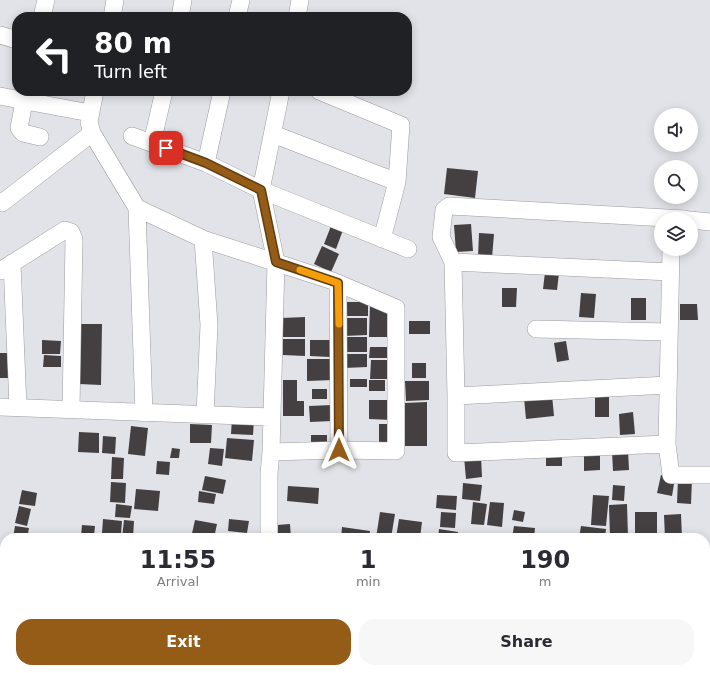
<!DOCTYPE html>
<style>
body{margin:0;font-family:"DejaVu Sans",sans-serif;background:#f7f7f7;color:#2b2b33;height:100vh;display:flex;flex-direction:column;font-size:15px;white-space:nowrap}
*{box-sizing:border-box;margin:0}
p{font-size:13px;color:#7c7c81}
.icon{flex:none;width:22px;height:22px;fill:none;stroke:currentColor;stroke-width:2;stroke-linecap:round;stroke-linejoin:round}
.map{position:relative;flex:1;overflow:hidden}
.drawer{position:absolute;left:0px;top:533px;width:710px;height:140px;display:flex;flex-direction:column;background:#fff;border-radius:16px 16px 0 0;box-shadow:0 2px 10px #0003}
.drawer>*{flex:none}
.top-card{position:absolute;left:12px;top:12px;width:400px;height:84px;border-radius:16px;box-shadow:0 2px 10px #0003;background:#202124;color:#fff;overflow:hidden}
.fabs{position:absolute;left:654px;top:108px;display:grid;gap:8px}
.fabs a{display:grid;place-items:center;width:44px;height:44px;border-radius:50%;background:#fff;box-shadow:0 2px 10px #0003;font-size:20px}
.pin{position:absolute;display:grid;place-items:center;width:34px;height:34px;color:#fff;margin:-17px;border-radius:8px;box-shadow:0 2px 6px #0006}
.me{position:absolute;width:44px;margin:-22px;rotate:0deg;stroke-linejoin:round;filter:drop-shadow(0 0 3px #0008)}
.turn{display:flex;align-items:center;gap:14px;height:84px;padding:0 16px;font-size:18px}
.turn .icon{width:52px;height:52px;stroke-width:2.5}
.turn b{display:block;font-size:28px;line-height:34px}
.eta{display:flex;justify-content:space-evenly;align-items:center;height:68px;text-align:center}
.eta b{font-size:24px;font-weight:600;line-height:28px}
.action{display:flex;gap:8px;margin-top:auto;padding:8px 16px}
.action a{flex:1;height:46px;border-radius:16px;background:#955c17;color:#fff;font-size:16px;font-weight:600;line-height:46px;text-align:center}
.action a+a{background:#f7f7f7;color:#2b2b33}
.map>svg:first-child{display:block}
.building{fill:#444042}
.lines{fill:none;stroke-linecap:round;stroke-linejoin:round}
.lane-casing{stroke:#9b9c9f;stroke-width:10}
.street-casing{stroke:#9b9c9f;stroke-width:18}
.secondary-casing{stroke:#9b9c9f;stroke-width:24}
.lane{stroke:#fff;stroke-width:8}
.street{stroke:#fff;stroke-width:17}
.secondary{stroke:#fff;stroke-width:22}
.route-casing{stroke:#613c0f;stroke-width:10}
.route{stroke:#955c17;stroke-width:7}
.slow{stroke:#f59e0b;stroke-width:7}
</style>
<div class="map">
<svg width="710" height="673" viewBox="0 0 710 673">
<rect width="100%" height="100%" fill="#e2e3e8"/>
<path class="building" d="M 447,168 L 478,171 L 475,198 L 444,194 Z
M 471,224 L 473,251 L 456,252 L 454,225 Z
M 331,226 L 343,230 L 336,249 L 324,244 Z
M 479,233 L 494,234 L 492,258 L 478,257 Z
M 322,246 L 339,254 L 331,272 L 314,264 Z
M 545,272 L 559,273 L 557,290 L 543,289 Z
M 502,288 L 517,288 L 516,307 L 502,307 Z
M 581,293 L 596,294 L 594,318 L 579,317 Z
M 631,298 L 646,298 L 646,320 L 631,320 Z
M 345,302 L 368,302 L 368,316 L 345,316 Z
M 370,303 L 391,311 L 392,337 L 369,337 Z
M 680,304 L 697,304 L 698,320 L 680,320 Z
M 305,317 L 305,337 L 281,337 L 281,318 Z
M 344,318 L 367,318 L 367,335 L 344,336 Z
M 409,321 L 430,321 L 430,334 L 409,334 Z
M 80,324 L 102,324 L 101,385 L 79,384 Z
M 344,337 L 367,337 L 367,352 L 344,352 Z
M 283,339 L 305,339 L 305,356 L 283,355 Z
M 42,340 L 61,341 L 60,354 L 42,354 Z
M 310,340 L 331,340 L 330,357 L 310,356 Z
M 566,341 L 569,360 L 557,362 L 554,343 Z
M 370,347 L 392,347 L 392,358 L 369,358 Z
M 0,353 L 8,353 L 9,378 L 0,378 Z
M 344,354 L 367,354 L 367,367 L 344,368 Z
M 44,355 L 61,356 L 61,367 L 43,367 Z
M 307,359 L 333,359 L 333,380 L 307,381 Z
M 371,360 L 388,360 L 388,379 L 370,379 Z
M 412,363 L 426,363 L 426,378 L 412,378 Z
M 350,379 L 367,379 L 367,387 L 350,387 Z
M 283,380 L 297,380 L 297,401 L 304,401 L 304,416 L 283,416 Z
M 369,380 L 385,380 L 385,391 L 369,391 Z
M 405,381 L 429,381 L 429,400 L 406,401 Z
M 312,389 L 327,389 L 327,399 L 312,399 Z
M 552,395 L 554,416 L 526,419 L 524,398 Z
M 595,396 L 609,396 L 609,417 L 595,417 Z
M 369,400 L 392,400 L 392,420 L 369,419 Z
M 427,402 L 427,446 L 404,446 L 404,403 Z
M 332,405 L 332,421 L 310,422 L 309,406 Z
M 633,412 L 635,434 L 620,435 L 619,414 Z
M 232,418 L 254,420 L 253,435 L 231,434 Z
M 190,424 L 212,425 L 211,443 L 190,443 Z
M 379,424 L 393,424 L 393,443 L 379,443 Z
M 131,426 L 148,428 L 145,456 L 128,454 Z
M 79,432 L 99,433 L 99,453 L 78,452 Z
M 311,435 L 327,435 L 327,444 L 311,444 Z
M 103,436 L 116,437 L 115,454 L 102,453 Z
M 227,438 L 254,440 L 252,461 L 225,458 Z
M 172,448 L 180,449 L 179,458 L 170,458 Z
M 210,448 L 224,449 L 222,466 L 208,464 Z
M 628,450 L 629,470 L 613,471 L 612,451 Z
M 600,451 L 600,470 L 584,471 L 584,452 Z
M 546,455 L 562,455 L 562,466 L 546,466 Z
M 481,456 L 482,477 L 466,479 L 464,457 Z
M 112,457 L 124,458 L 123,479 L 111,479 Z
M 157,461 L 170,462 L 169,475 L 156,474 Z
M 661,475 L 675,478 L 672,496 L 657,493 Z
M 205,476 L 226,480 L 223,494 L 202,490 Z
M 678,479 L 692,479 L 691,504 L 677,503 Z
M 111,482 L 126,483 L 125,503 L 110,502 Z
M 463,483 L 482,485 L 480,501 L 462,499 Z
M 613,485 L 625,486 L 624,501 L 612,500 Z
M 288,486 L 319,488 L 318,504 L 287,501 Z
M 136,489 L 160,491 L 158,511 L 134,509 Z
M 22,490 L 37,493 L 35,506 L 19,504 Z
M 199,491 L 216,494 L 214,504 L 198,502 Z
M 437,495 L 457,496 L 456,510 L 436,508 Z
M 593,495 L 609,496 L 606,526 L 591,525 Z
M 473,502 L 487,504 L 484,525 L 471,524 Z
M 490,502 L 504,503 L 502,527 L 487,525 Z
M 116,504 L 132,506 L 130,518 L 115,517 Z
M 627,504 L 628,537 L 610,537 L 609,505 Z
M 19,506 L 31,509 L 27,526 L 15,523 Z
M 514,510 L 525,512 L 523,522 L 512,520 Z
M 380,512 L 395,514 L 391,538 L 376,538 Z
M 441,512 L 456,513 L 455,528 L 440,527 Z
M 635,512 L 657,512 L 657,538 L 635,538 Z
M 681,514 L 682,538 L 665,538 L 664,515 Z
M 103,519 L 122,521 L 121,534 L 102,533 Z
M 229,519 L 249,521 L 247,533 L 228,531 Z
M 399,519 L 422,522 L 420,538 L 396,538 Z
M 124,520 L 134,521 L 133,538 L 122,538 Z
M 195,520 L 217,524 L 214,538 L 191,538 Z
M 290,524 L 291,538 L 278,538 L 277,525 Z
M 82,525 L 95,526 L 94,536 L 81,536 Z
M 15,526 L 29,528 L 27,538 L 13,538 Z
M 514,526 L 535,528 L 534,538 L 512,538 Z
M 581,526 L 606,529 L 605,538 L 579,538 Z
M 342,527 L 370,531 L 369,538 L 341,538 Z
M 439,529 L 458,532 L 457,538 L 438,538 Z
M 54,533 L 66,534 L 66,538 L 53,538 Z
M 317,533 L 317,538 L 296,538 L 296,535 Z
M 710,577 L 710,591 L 706,592 L 705,578 Z
M 0,595 L 5,596 L 5,617 L 0,616 Z
M 710,595 L 710,606 L 706,607 L 705,596 Z
M 0,626 L 5,626 L 3,644 L 0,644 Z
M 24,668 L 43,668 L 42,673 L 23,673 Z
M 313,668 L 329,670 L 328,673 L 313,673 Z
M 336,668 L 354,668 L 354,671 L 336,671 Z
M 359,668 L 376,668 L 375,673 L 358,673 Z
M 396,668 L 410,668 L 410,673 L 395,673 Z
M 657,668 L 674,668 L 675,669 L 657,671 Z"/>
<g class="lines">
<defs>
<path id="lane" d="M 295,673 L 295,668
M 480,673 L 481,668
M 705,673 L 710,630"/>
<path id="street" d="M 42,17 L 46,0
M 112,17 L 115,0
M 180,17 L 183,0
M 237,17 L 241,0
M 297,17 L 300,0
M 0,35 L 17,40
M 26,91 L 19,128 L 23,133 L 40,137
M 95,91 L 89,122 L 92,133 L 137,208 L 203,239 L 333,281 L 396,308 L 396,451 L 339,450 L 271,452
M 319,91 L 401,125 L 397,182 L 382,239
M 0,96 L 90,113
M 273,134 L 397,182
M 132,136 L 206,163 L 261,190 L 408,249
M 152,143 L 164,91
M 206,163 L 222,91
M 0,201 L 2,203 L 92,133
M 137,208 L 144,413
M 691,220 L 710,222
M 203,239 L 209,325 L 205,415
M 671,249 L 667,444 L 671,475 L 710,475
M 453,262 L 441,237 L 444,210 L 449,206 L 685,219
M 12,263 L 18,407
M 0,271 L 65,230 L 71,232 L 74,239 L 71,410
M 338,283 L 339,450
M 536,329 L 668,332
M 456,396 L 668,385
M 0,407 L 271,417
M 667,444 L 456,453 L 456,396 L 453,262 L 670,272
M 269,538 L 269,474 L 271,452 L 276,262 L 261,190 L 281,91"/>
<path id="secondary" d="M 0,587 L 5,587
M 705,618 L 710,618"/>
</defs>
<use href="#lane" class="lane-casing"/>
<use href="#street" class="street-casing"/>
<use href="#secondary" class="secondary-casing"/>
<use href="#lane" class="lane"/>
<use href="#street" class="street"/>
<use href="#secondary" class="secondary"/>
</g>
<g class="lines">
<defs>
<path id="route" d="M 166,148 L 206,163 L 261,190 L 276,262 L 338,283 L 339,450"/>
</defs>
<use href="#route" class="route-casing"/>
<use href="#route" class="route"/>
<path class="slow" d="M 300,270 L 338,283 L 339,324"/>
</g>
</svg>
<div class="fabs">
<a><svg class="icon" aria-label="sound" viewBox="0 0 24 24"><path d="M4 9h4l5-4v14l-5-4H4zM17 9q2 3 0 6"/></svg></a>
<a><svg class="icon" aria-label="search" viewBox="0 0 24 24"><circle cx="10" cy="10" r="6"/><path d="M15 15l6 6"/></svg></a>
<a><svg class="icon" aria-label="layers" viewBox="0 0 24 24"><path d="M12 4l9 5-9 5-9-5zM3 14l9 5 9-5"/></svg></a>
</div>
<div class="pin" style="left:166px;top:148px;background:#d93025"><svg class="icon" aria-label="arrive" viewBox="0 0 24 24"><path d="M6 21V4h12l-3 4 3 4H6"/></svg></div>
<svg class="me" style="left:339px;top:450px" viewBox="-20 -20 40 40"><path d="M0-17L14 15 0 8-14 15z" fill="#955c17" stroke="#fff" stroke-width="4"/></svg>
<div class="top-card">
<div class="turn"><svg class="icon" aria-label="left" viewBox="0 0 24 24"><path d="M17 20v-9H6M10 6l-5 5 5 5"/></svg><div><b>80 m</b>Turn left</div></div>
</div>
<section class="drawer">
<div class="eta">
<div><b>11:55</b><p>Arrival</p></div>
<div><b>1</b><p>min</p></div>
<div><b>190</b><p>m</p></div>
</div>
<div class="action"><a>Exit</a><a>Share</a></div>
</section>
</div>
